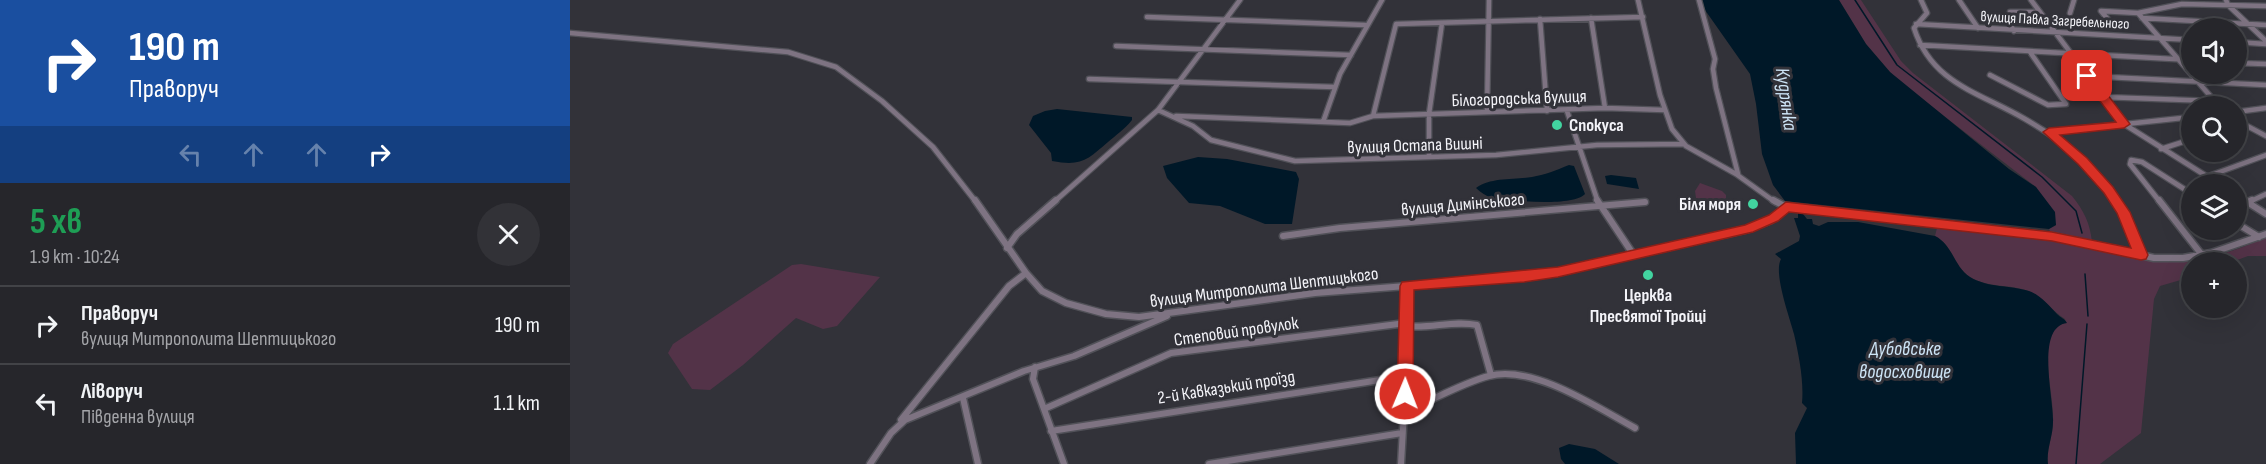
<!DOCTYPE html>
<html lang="uk">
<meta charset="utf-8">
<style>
body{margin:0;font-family:"Sofia Sans Condensed",sans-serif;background:#323237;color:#f1f3f6;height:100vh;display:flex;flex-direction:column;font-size:22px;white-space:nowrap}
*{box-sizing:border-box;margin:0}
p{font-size:20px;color:#a4a5a9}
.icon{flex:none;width:33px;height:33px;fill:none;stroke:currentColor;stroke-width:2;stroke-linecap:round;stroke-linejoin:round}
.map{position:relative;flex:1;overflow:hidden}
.drawer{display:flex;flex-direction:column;background:#26262b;width:570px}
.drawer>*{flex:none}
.guide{background:#1a4fa0;color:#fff;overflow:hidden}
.buttons{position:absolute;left:1611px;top:18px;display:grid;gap:12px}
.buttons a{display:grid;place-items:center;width:66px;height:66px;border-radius:50%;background:#26262b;box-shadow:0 6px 24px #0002,0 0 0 2px #424347;font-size:30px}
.pin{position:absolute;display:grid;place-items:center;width:51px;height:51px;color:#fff;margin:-26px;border-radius:12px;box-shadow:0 3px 9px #0006}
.me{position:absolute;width:66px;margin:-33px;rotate:1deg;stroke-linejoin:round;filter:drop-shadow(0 0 4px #0008)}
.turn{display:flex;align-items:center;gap:21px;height:126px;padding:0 30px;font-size:27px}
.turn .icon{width:78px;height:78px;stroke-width:2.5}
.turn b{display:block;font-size:42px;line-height:51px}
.lanes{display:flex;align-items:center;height:57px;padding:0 30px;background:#0003;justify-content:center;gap:30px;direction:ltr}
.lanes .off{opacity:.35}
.round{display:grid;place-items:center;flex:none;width:63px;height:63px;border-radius:32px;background:#323237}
.summary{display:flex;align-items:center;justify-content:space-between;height:102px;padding:0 30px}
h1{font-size:36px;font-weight:700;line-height:45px;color:#1e9e55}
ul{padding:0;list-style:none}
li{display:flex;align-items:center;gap:18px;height:78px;padding:0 30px;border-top:2px solid #424347}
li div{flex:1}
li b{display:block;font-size:22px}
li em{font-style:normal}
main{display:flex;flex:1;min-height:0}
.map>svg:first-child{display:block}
.green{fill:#533348}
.water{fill:#001828}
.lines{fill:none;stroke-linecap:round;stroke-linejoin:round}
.stream{stroke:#001828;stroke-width:1.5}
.minor-far1-casing{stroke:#515158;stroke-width:7}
.minor-casing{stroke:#515158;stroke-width:9}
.minor-far1{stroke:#7e7382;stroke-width:4.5}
.minor{stroke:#7e7382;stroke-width:6}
.route{fill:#d93025;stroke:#8d1f18;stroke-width:1.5}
.poi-dot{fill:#42d4a0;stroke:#323239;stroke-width:2}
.labels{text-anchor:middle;stroke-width:6;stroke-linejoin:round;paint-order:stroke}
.far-street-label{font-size:15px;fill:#f4f4f9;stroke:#323239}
.street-label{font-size:18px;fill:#f4f4f9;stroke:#323239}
.poi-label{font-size:18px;font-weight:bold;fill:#f4f4f9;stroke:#323239;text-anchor:start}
.water-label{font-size:20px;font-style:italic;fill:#cde4f6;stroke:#323239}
</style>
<main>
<section class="drawer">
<div class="guide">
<div class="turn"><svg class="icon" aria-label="right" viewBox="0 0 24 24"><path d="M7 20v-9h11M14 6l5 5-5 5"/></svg><div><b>190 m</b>Праворуч</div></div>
<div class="lanes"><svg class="icon off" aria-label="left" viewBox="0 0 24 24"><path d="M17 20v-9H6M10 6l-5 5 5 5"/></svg><svg class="icon off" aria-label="ahead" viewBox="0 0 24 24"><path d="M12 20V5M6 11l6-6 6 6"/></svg><svg class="icon off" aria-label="ahead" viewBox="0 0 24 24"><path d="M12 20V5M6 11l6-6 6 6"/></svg><svg class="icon" aria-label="right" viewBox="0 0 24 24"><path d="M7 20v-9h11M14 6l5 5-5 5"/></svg></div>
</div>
<div class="summary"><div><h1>5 хв</h1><p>1.9 km · 10:24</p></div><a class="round"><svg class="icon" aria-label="close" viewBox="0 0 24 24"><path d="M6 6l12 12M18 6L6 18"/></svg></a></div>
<ul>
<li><svg class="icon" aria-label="right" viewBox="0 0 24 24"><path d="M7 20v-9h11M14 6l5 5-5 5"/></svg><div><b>Праворуч</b><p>вулиця Митрополита Шептицького</p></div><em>190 m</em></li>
<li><svg class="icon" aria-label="left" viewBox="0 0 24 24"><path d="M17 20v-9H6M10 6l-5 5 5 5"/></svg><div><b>Ліворуч</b><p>Південна вулиця</p></div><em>1.1 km</em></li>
</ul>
</section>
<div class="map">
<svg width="1696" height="464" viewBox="0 0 1696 464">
<rect width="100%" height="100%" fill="#323239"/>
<path class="green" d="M 1269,0 L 1291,0 L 1331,61 L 1343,73 L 1502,196 C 1514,211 1520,223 1522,242 C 1542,248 1563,256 1584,260 C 1620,267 1664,252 1696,237 L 1696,256 L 1678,256 L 1662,262 L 1622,262 L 1621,277 L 1590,286 L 1584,299 L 1571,433 L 1530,464 L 1478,464 C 1476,450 1483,436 1483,422 C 1484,397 1473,361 1480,338 C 1482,330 1489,324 1496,323 L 1495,319 C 1482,311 1473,297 1458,291 C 1440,284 1418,288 1400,277 C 1384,267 1383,245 1365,236 L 1367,228 L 1484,241 L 1479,229 L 1486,225 L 1466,187 L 1326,79 L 1296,44 Z
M 1130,183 L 1152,191 L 1156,195 L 1156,199 L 1154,201 L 1126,198 L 1125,191 Z
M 231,264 L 310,277 L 267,326 L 253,329 L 226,318 L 173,365 L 140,390 L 122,389 L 98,353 L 103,344 L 222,265 Z"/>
<path class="water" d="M 1132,0 L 1269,0 L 1296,44 L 1320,72 L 1439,169 L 1466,187 L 1485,212 L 1486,225 L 1479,229 L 1215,201 L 1203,185 L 1192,154 L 1186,104 L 1180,74 L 1135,10 Z
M 487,109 L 562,117 L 562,120 C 555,129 546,135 538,142 C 518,159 512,167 482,161 L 481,153 L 459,125 L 463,116 L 475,111 Z
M 628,157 L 657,159 L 726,172 L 729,179 L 722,224 L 695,224 L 650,206 L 619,203 L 597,178 L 593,166 Z
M 999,165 L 1004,166 L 1015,194 C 1004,207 939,201 922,198 C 916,196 910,192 906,188 C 921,177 944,180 962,177 C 974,175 987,170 999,165 Z
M 1041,175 L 1066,178 L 1069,189 L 1037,184 L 1035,176 Z
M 1228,213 L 1233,214 L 1237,219 L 1242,219 L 1243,224 L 1249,226 L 1258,222 L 1288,222 L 1365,236 C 1383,245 1384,267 1400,277 C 1418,288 1440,285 1459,291 C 1472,296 1478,305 1487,314 C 1491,318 1494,318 1497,323 C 1465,327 1484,399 1483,422 C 1483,436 1476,450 1478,464 L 1226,464 L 1225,433 L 1237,408 L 1232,403 C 1234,381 1229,356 1224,334 C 1220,318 1203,273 1211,259 L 1205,254 L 1229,241 L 1230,236 L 1224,218 L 1228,218 Z
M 999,444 L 1025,449 L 1049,464 L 995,464 L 991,459 L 989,448 Z"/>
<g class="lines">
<path class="stream" d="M 1285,0 L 1327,65 L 1472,177 L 1506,211 L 1512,233
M 1515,274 L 1518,316
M 1506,464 L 1517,324"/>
<defs>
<path id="minor-far1" d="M 1068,0 L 1090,95 L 1102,129 L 1116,146 L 1166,174 L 1205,202
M 1129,0 L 1145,59 L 1143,69 L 1146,88 L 1168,174
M 1351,0 L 1357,13 L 1344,28 C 1362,84 1409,92 1455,119 C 1491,140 1525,165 1547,202
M 1389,0 L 1408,28
M 1461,0 L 1554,124 L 1649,184
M 1656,0 L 1658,5 L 1696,41
M 1440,12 L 1470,12
M 1500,13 L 1504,0
M 1435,16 L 1444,31
M 577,17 L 795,25
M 1021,18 L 1035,108
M 1572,18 L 1696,25
M 970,19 L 977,111
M 1541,23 L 1531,11 L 1568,13
M 1346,24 L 1622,40
M 0,33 L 218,52 L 266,67 L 312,101 L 363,147 L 406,202
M 1666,42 L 1696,44
M 1350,45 L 1622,60
M 546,46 L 781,55
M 1666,63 L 1696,64
M 1420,75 L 1478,105 L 1496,104 L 1460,52
M 1517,76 L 1696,85
M 519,79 L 765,87
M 1533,97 L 1644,101
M 1649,106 L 1568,13 L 1612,4 L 1696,6
M 588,110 L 623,126 L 641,140 L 725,161 L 926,155 L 1027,145 L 1114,144
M 997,111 L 1028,202
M 917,112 L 919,0
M 1666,112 L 1696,108
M 606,116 L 780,123 L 803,116 L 1035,108 L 1095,110
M 803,116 L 826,24 L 1073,17
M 1666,120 L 1696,136
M 753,122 L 770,74 L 812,0
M 1480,132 L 1622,117
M 1591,149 L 1622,139
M 859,156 L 859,114 L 872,23
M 1636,177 L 1696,155
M 1666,195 L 1676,202
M 484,202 L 588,110 L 670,0
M 1590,202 L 1560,164 L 1561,160 L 1572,162 L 1622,194
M 1679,202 L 1696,194"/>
<path id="minor" d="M 405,200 L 456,273 L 472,291 L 496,303 L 536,314 L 569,317 L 745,293 L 954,277 L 988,272 L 1178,229 L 1201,220 L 1216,207
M 1027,200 L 1063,254
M 1203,200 L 1216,207 L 1482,236 L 1584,258 L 1613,258 L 1641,253 L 1696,234
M 1546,200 L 1556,218 L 1571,255
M 1589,200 L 1632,255
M 1674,200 L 1696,214
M 1678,202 L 1682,200
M 1666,223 L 1689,237
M 713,236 L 770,228 L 1075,202
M 437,248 L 447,234 L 486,200
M 836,326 C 860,329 884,320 907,325 L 921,375
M 465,367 L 463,379 L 494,464
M 393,398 L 408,464
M 474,409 L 601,353 L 836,323
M 834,412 C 861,401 892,383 919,376 C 963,364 1028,408 1065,428
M 331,420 L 439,286 L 456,273
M 481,431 L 836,376
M 300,464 L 321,433 L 335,420 L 454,371 L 504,356 L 597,316
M 639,464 L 832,433
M 831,464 L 836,376 L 837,286"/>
</defs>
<use href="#minor-far1" class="minor-far1-casing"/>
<use href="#minor" class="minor-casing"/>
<use href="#minor-far1" class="minor-far1"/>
<use href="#minor" class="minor"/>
</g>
<path class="route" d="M 1517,72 L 1521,73 L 1560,124 L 1554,128 L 1490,135 L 1517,158 L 1543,187 L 1560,212 L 1578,255 L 1576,259 L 1571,260 L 1482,241 L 1219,212 L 1208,221 L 1183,232 L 988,277 L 954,282 L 844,290 L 843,394 L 841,399 L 835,400 L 829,399 L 827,394 L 830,286 L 832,282 L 988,267 L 1175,225 L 1199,215 L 1216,202 L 1482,232 L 1561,248 L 1547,213 L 1534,193 L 1508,164 L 1473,132 L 1479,128 L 1546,122 L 1511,76 Z"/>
<g class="poi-dot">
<circle cx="987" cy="125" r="6"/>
<circle cx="1183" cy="204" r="6"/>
<circle cx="1078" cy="275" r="6"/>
</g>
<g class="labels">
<g class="far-street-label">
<text transform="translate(1485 20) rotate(3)" y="5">вулиця Павла Загребельного</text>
</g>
<g class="street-label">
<text transform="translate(949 98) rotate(-2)" y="6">Білогородська вулиця</text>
<text transform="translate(845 145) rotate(-2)" y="6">вулиця Остапа Вишні</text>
<text transform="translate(893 204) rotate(-5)" y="6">вулиця Димінського</text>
<text transform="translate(694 287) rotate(-7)" y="6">вулиця Митрополита Шептицького</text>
<text transform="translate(666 331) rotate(-8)" y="6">Степовий провулок</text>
<text transform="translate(656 387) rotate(-9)" y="6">2-й Кавказький проїзд</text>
</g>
<g class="poi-label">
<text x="999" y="131">Спокуса</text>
<text x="1171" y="210" text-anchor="end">Біля моря</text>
<text x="1078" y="301" text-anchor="middle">Церква<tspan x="1078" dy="21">Пресвятої Тройці</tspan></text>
</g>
<g class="water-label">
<text transform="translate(1217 99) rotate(82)" y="7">Кудрянка</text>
<text x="1335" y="355">Дубовське<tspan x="1335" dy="23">водосховище</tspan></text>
</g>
</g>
</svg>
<div class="buttons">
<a><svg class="icon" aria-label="sound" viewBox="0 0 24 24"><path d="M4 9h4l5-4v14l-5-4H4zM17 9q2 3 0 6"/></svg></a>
<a><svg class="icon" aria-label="search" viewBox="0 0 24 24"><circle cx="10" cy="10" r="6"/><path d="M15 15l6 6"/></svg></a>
<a><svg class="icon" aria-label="layers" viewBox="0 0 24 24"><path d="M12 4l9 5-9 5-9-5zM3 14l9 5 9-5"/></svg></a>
<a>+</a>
</div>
<div class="pin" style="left:1517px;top:76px;background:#d93025"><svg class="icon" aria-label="arrive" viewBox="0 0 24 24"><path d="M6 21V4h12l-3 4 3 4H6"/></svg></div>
<svg class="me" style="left:835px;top:394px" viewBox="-20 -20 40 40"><circle r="17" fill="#d93025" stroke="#fff" stroke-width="3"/><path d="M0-11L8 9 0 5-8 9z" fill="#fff"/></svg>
</div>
</main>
